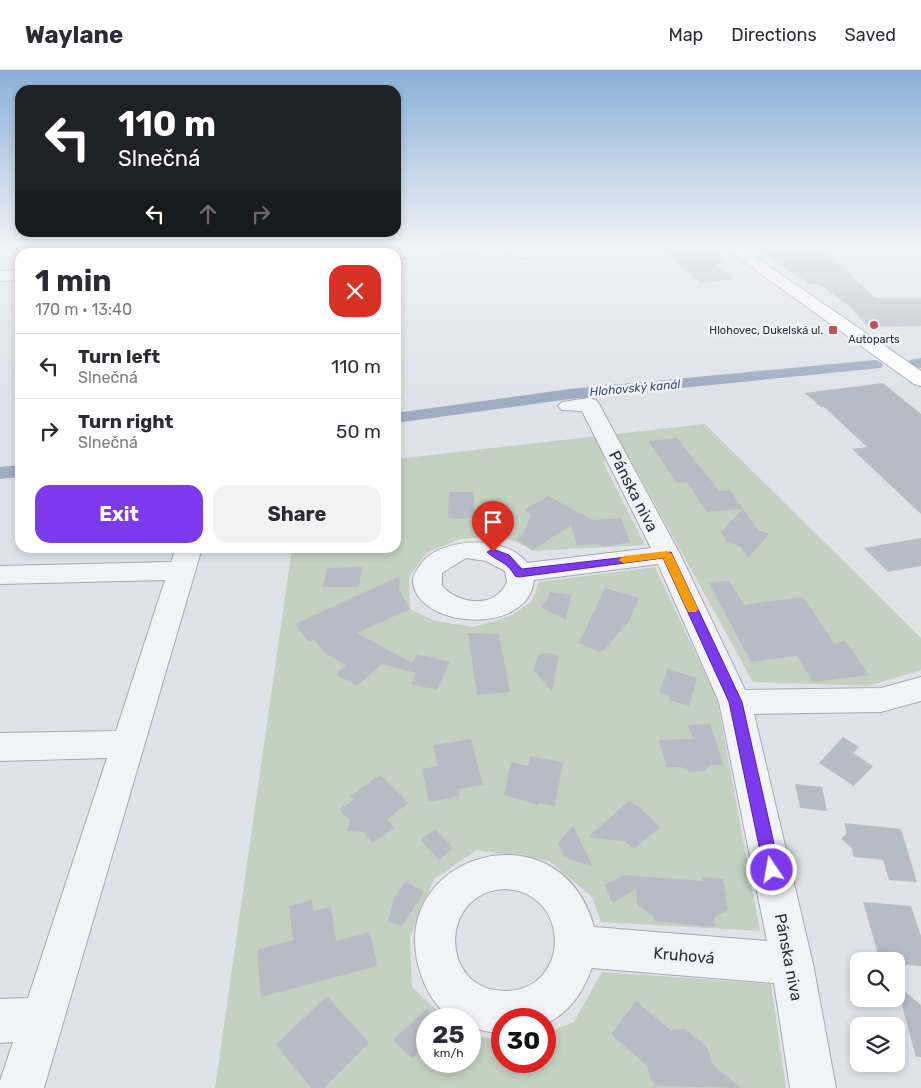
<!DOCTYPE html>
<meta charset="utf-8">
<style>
body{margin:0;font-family:Rubik,sans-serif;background:#f2f2f3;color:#2b2b33;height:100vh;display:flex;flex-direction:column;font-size:19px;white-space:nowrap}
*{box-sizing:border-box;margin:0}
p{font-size:16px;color:#7c7c81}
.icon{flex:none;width:28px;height:28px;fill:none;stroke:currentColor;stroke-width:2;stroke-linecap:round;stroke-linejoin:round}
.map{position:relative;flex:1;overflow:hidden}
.panel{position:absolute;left:15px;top:178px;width:386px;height:305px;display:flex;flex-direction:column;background:#fff;border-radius:15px;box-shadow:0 2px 8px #0003}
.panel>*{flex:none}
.banner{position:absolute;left:15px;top:15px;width:386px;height:152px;border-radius:15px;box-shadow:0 2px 8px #0003;background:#202124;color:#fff;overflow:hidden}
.tools{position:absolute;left:850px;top:882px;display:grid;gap:10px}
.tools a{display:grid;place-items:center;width:55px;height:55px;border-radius:10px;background:#fff;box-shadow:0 2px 8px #0003;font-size:25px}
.speed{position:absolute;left:416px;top:938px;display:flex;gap:10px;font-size:25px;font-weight:700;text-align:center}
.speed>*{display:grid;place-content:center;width:65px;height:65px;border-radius:50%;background:#fff;box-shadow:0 2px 8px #0003;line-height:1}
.speed small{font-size:12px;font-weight:400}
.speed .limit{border:8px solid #d22;background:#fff;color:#111}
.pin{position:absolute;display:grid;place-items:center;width:42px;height:42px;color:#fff;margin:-51px -21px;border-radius:50% 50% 50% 0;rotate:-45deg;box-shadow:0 0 5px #0007}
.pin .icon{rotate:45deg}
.me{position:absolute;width:55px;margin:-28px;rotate:348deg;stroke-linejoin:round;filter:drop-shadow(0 0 4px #0008)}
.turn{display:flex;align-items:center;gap:18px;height:105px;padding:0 20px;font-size:22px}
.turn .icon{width:65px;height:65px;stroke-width:2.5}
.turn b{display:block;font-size:35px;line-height:42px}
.lanes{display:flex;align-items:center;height:48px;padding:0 20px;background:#0003;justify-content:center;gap:25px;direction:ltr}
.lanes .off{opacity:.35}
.round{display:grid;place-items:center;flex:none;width:52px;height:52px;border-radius:15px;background:#f2f2f3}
.headline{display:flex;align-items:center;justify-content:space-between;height:85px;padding:0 20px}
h1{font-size:30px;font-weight:700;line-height:38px}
.button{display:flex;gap:10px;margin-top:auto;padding:10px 20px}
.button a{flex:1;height:58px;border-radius:15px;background:#7c3aed;color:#fff;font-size:20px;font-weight:700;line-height:58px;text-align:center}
.button a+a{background:#f2f2f3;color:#2b2b33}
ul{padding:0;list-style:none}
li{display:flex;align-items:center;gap:15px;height:65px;padding:0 20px;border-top:1px solid #e1e1e2}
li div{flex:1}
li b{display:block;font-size:19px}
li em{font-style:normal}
header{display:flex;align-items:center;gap:30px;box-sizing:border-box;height:70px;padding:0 25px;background:#fff;border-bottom:1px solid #e1e1e2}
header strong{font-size:24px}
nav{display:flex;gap:28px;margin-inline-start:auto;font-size:18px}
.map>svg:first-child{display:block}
.green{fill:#c4d0c1}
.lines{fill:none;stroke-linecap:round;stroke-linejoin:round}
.canal{fill:#9eadc3;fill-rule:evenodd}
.building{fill:#b7bbc3}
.minor-casing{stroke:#a5a9b0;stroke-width:2}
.major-casing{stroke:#a0a6b1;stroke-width:2}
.minor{fill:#f1f3f6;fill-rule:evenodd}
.major{fill:#fff;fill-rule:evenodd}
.route{fill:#7c3aed;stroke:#51269a}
.slow{fill:#f59e0b}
.poi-dot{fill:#be525b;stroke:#eef1f5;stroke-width:2}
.labels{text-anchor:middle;stroke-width:5;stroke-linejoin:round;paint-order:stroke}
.far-poi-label{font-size:11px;fill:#2a2f3c;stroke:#eef1f5;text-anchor:end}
.far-water-label{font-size:12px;font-style:italic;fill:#394c6b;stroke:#eef1f5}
.near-street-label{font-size:16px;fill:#2a2f3c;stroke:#eef1f5}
</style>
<header>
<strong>Waylane</strong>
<nav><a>Map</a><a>Directions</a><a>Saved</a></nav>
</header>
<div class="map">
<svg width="921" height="1018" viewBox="0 0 921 1018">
<rect width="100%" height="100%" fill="#dfe2e7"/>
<path class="green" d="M 705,354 L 921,568 L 921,600 L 868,616 L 753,612 L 629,387 L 603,392 L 645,475 L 533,481 L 515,471 L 497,466 L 460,469 L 426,483 L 409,507 L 410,539 L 435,551 L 474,557 L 511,546 L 532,531 L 539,512 L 655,497 L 717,629 L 760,861 L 601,852 L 592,827 L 549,791 L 477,780 L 434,809 L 410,867 L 412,917 L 446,949 L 428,949 L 428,991 L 470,991 L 470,964 L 502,971 L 502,991 L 545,991 L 545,964 L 574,952 L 602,902 L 771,914 L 786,1018 L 215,1018 L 292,478 L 396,478 L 396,389 Z"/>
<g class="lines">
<path class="canal" d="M 921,288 L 921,298 L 910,296 L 908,293 L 910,290 Z
M 875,290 L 881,292 L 883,295 L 881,298 L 570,329 L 396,353 L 396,343 L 570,319 Z
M 20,395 L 20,407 L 0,409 L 0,397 Z"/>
</g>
<path class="building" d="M 657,177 L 709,177 L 726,193 L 715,194 L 734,209 L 700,213 Z
M 820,177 L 876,228 L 921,228 L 921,256 L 868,257 L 850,237 L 819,214 L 809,214 L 760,181 Z
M 883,313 L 921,344 L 921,444 L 852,379 L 867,377 L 824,337 L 821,337 L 805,323 Z
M 677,368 L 719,421 L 730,420 L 743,439 L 707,442 L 687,412 L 677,413 L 648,371 Z
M 449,422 L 474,422 L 474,447 L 459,449 L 448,447 Z
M 548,426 L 593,450 L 621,448 L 630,472 L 604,477 L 597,474 L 577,475 L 571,455 L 533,480 L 517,470 L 524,462 L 531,444 L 524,440 Z
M 743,439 L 758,460 L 769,464 L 748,488 L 741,477 L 726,471 L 721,462 Z
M 921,468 L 921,496 L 888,502 L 864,478 Z
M 362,497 L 359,517 L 323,517 L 327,498 Z
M 400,506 L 399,519 L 410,539 L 357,563 L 412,593 L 417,584 L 450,592 L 437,620 L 411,614 L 416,603 L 382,594 L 357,616 L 336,604 L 346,595 L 326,584 L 314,570 L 309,572 L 295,554 Z
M 729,511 L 744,535 L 803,527 L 834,573 L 845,571 L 869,605 L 813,612 L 797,586 L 751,592 L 709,513 Z
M 605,518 L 639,528 L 629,551 L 604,580 L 599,582 L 579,573 Z
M 550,522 L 571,525 L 566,550 L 540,537 L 548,529 Z
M 468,563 L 499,564 L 510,622 L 477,625 Z
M 544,583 L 559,585 L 552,621 L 533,600 L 538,585 Z
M 668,599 L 697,608 L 689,636 L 670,630 L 668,625 L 659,622 Z
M 710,654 L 724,695 L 710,695 L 705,701 L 689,702 L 681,697 L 667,697 L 659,670 L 693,669 L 688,655 Z
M 843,667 L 859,677 L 853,683 L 873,696 L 854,716 L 819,693 Z
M 471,669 L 483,715 L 459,719 L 460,726 L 429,732 L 422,699 L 438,696 L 433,675 Z
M 530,686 L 563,692 L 555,736 L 539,733 L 538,735 L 504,725 L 511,692 L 528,696 Z
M 380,705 L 409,733 L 387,749 L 395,758 L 373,773 L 363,762 L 347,761 L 350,751 L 339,739 L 354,730 L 350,726 Z
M 795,714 L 822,717 L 827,741 L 800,738 Z
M 629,731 L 638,736 L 660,757 L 634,779 L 626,772 L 588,767 Z
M 844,753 L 901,759 L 917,812 L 889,810 L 883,790 L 854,787 L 851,777 L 841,769 L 847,763 Z
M 573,756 L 593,797 L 564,787 L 558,773 Z
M 435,759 L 453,778 L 439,790 L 420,770 Z
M 624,805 L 702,811 L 701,807 L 723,809 L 728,840 L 714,848 L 715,857 L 654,851 L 654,847 L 637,834 L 636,819 L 613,833 L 604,815 Z
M 406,811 L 424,822 L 402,856 L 388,852 L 393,830 Z
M 312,830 L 314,841 L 331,837 L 336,871 L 370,862 L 377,896 L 261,927 L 257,880 L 293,870 L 289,836 Z
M 863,832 L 911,836 L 921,866 L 921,896 L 896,894 L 896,891 L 880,891 Z
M 896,914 L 921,935 L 921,987 L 916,987 Z
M 327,926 L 369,973 L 324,1018 L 311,1018 L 276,975 Z
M 636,931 L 670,960 L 685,959 L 707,977 L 713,995 L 741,1018 L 657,1016 L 651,1010 L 647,996 L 611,964 Z
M 428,938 L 428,967 L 413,989 L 393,970 Z"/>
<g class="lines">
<defs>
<path id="minor" d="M 417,177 L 552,177 C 541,192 513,191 500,179 L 494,182 L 396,188 L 396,182 L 389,182 L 396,178 Z
M 20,200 L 20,210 L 0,211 L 0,201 Z
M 589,328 L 596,330 L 599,334 L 680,484 L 745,620 L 881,618 L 921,607 L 921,631 L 881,642 L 754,644 L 813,894 L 836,1018 L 790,1018 L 774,913 L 592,898 C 582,923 571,942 545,954 L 545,949 L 502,949 L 502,964 L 485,961 L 470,956 L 470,949 C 466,949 459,950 455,949 C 441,944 430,926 425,915 C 370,789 559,727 594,857 L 767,871 L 719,632 L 658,494 L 534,510 C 528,567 417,558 413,512 C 412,506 417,500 420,495 C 440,466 507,465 527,493 L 651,478 L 582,341 L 562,340 L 558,336 L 562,332 ZM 466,488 L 486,491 L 505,501 L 507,512 C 495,539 460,535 442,516 L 442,503 ZM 505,819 C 572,822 571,921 505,921 C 439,921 438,822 505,819 Z
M 176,478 L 202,478 L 44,1018 L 0,1018 L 0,1011 L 13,972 L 0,973 L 0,929 L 28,928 L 107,688 L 0,691 L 0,663 L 116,661 L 165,510 L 0,514 L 0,496 L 171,492 Z"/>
<path id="major" d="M 724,177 L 741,177 L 921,301 L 921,316 L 914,314 Z"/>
</defs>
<use href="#minor" class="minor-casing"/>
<use href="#major" class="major-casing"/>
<use href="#minor" class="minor"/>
<use href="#major" class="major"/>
</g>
<linearGradient id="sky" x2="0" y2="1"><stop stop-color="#8ab1d9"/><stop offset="0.55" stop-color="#f1f2f4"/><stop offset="1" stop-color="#f1f2f4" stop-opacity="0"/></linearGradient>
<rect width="921" height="320" fill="url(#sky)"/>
<path class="route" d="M 493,479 L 509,485 L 522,499 L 671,482 L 742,632 L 780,800 L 777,806 L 772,808 L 766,806 L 764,800 L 729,632 L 663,488 L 519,507 L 515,506 C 506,490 497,492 487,482 Z"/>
<path class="slow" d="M 667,481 L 672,484 L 698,539 L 696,542 L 688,542 L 663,488 L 624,493 L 618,490 L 624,486 Z"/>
<g class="poi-dot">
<circle cx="874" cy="255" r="5"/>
<rect x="828" y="255" width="10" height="10" rx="2.5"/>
</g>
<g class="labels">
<g class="far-poi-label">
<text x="823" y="264">Hlohovec, Dukelská ul.</text>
<text x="874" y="273" text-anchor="middle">Autoparts</text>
</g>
<g class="far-water-label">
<text transform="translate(635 318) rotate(-5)" y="4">Hlohovský kanál</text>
</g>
<g class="near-street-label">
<text transform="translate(634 421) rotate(63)" y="6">Pánska niva</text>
<text transform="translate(684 885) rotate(5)" y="6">Kruhová</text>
<text transform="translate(789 887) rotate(79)" y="6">Pánska niva</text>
</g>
</g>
</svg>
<div class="tools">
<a><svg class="icon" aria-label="search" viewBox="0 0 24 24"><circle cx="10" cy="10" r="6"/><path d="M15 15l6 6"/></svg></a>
<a><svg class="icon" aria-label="layers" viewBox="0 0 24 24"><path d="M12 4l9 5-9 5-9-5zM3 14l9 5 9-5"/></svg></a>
</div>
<div class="speed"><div>25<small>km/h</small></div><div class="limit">30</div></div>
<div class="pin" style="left:493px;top:482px;background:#d93025"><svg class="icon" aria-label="arrive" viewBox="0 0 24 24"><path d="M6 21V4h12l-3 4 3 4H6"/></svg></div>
<svg class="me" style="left:772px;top:800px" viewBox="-20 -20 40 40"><circle r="17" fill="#7c3aed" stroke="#fff" stroke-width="3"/><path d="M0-11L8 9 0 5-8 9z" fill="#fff"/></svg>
<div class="banner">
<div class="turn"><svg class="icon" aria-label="left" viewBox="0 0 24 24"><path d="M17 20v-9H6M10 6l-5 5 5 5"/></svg><div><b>110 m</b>Slnečná</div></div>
<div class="lanes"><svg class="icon" aria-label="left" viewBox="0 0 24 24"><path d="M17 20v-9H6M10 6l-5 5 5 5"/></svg><svg class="icon off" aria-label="ahead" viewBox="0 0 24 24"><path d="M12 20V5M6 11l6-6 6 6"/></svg><svg class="icon off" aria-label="right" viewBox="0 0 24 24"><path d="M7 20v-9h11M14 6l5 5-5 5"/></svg></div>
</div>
<section class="panel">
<div class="headline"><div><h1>1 min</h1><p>170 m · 13:40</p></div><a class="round" style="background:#d93025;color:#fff"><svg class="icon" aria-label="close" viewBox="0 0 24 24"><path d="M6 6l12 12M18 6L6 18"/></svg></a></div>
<ul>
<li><svg class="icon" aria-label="left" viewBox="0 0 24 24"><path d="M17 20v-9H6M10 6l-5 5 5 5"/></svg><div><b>Turn left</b><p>Slnečná</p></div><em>110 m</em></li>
<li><svg class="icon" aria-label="right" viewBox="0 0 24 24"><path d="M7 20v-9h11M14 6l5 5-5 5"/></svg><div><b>Turn right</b><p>Slnečná</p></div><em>50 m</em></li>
</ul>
<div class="button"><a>Exit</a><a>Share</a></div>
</section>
</div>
